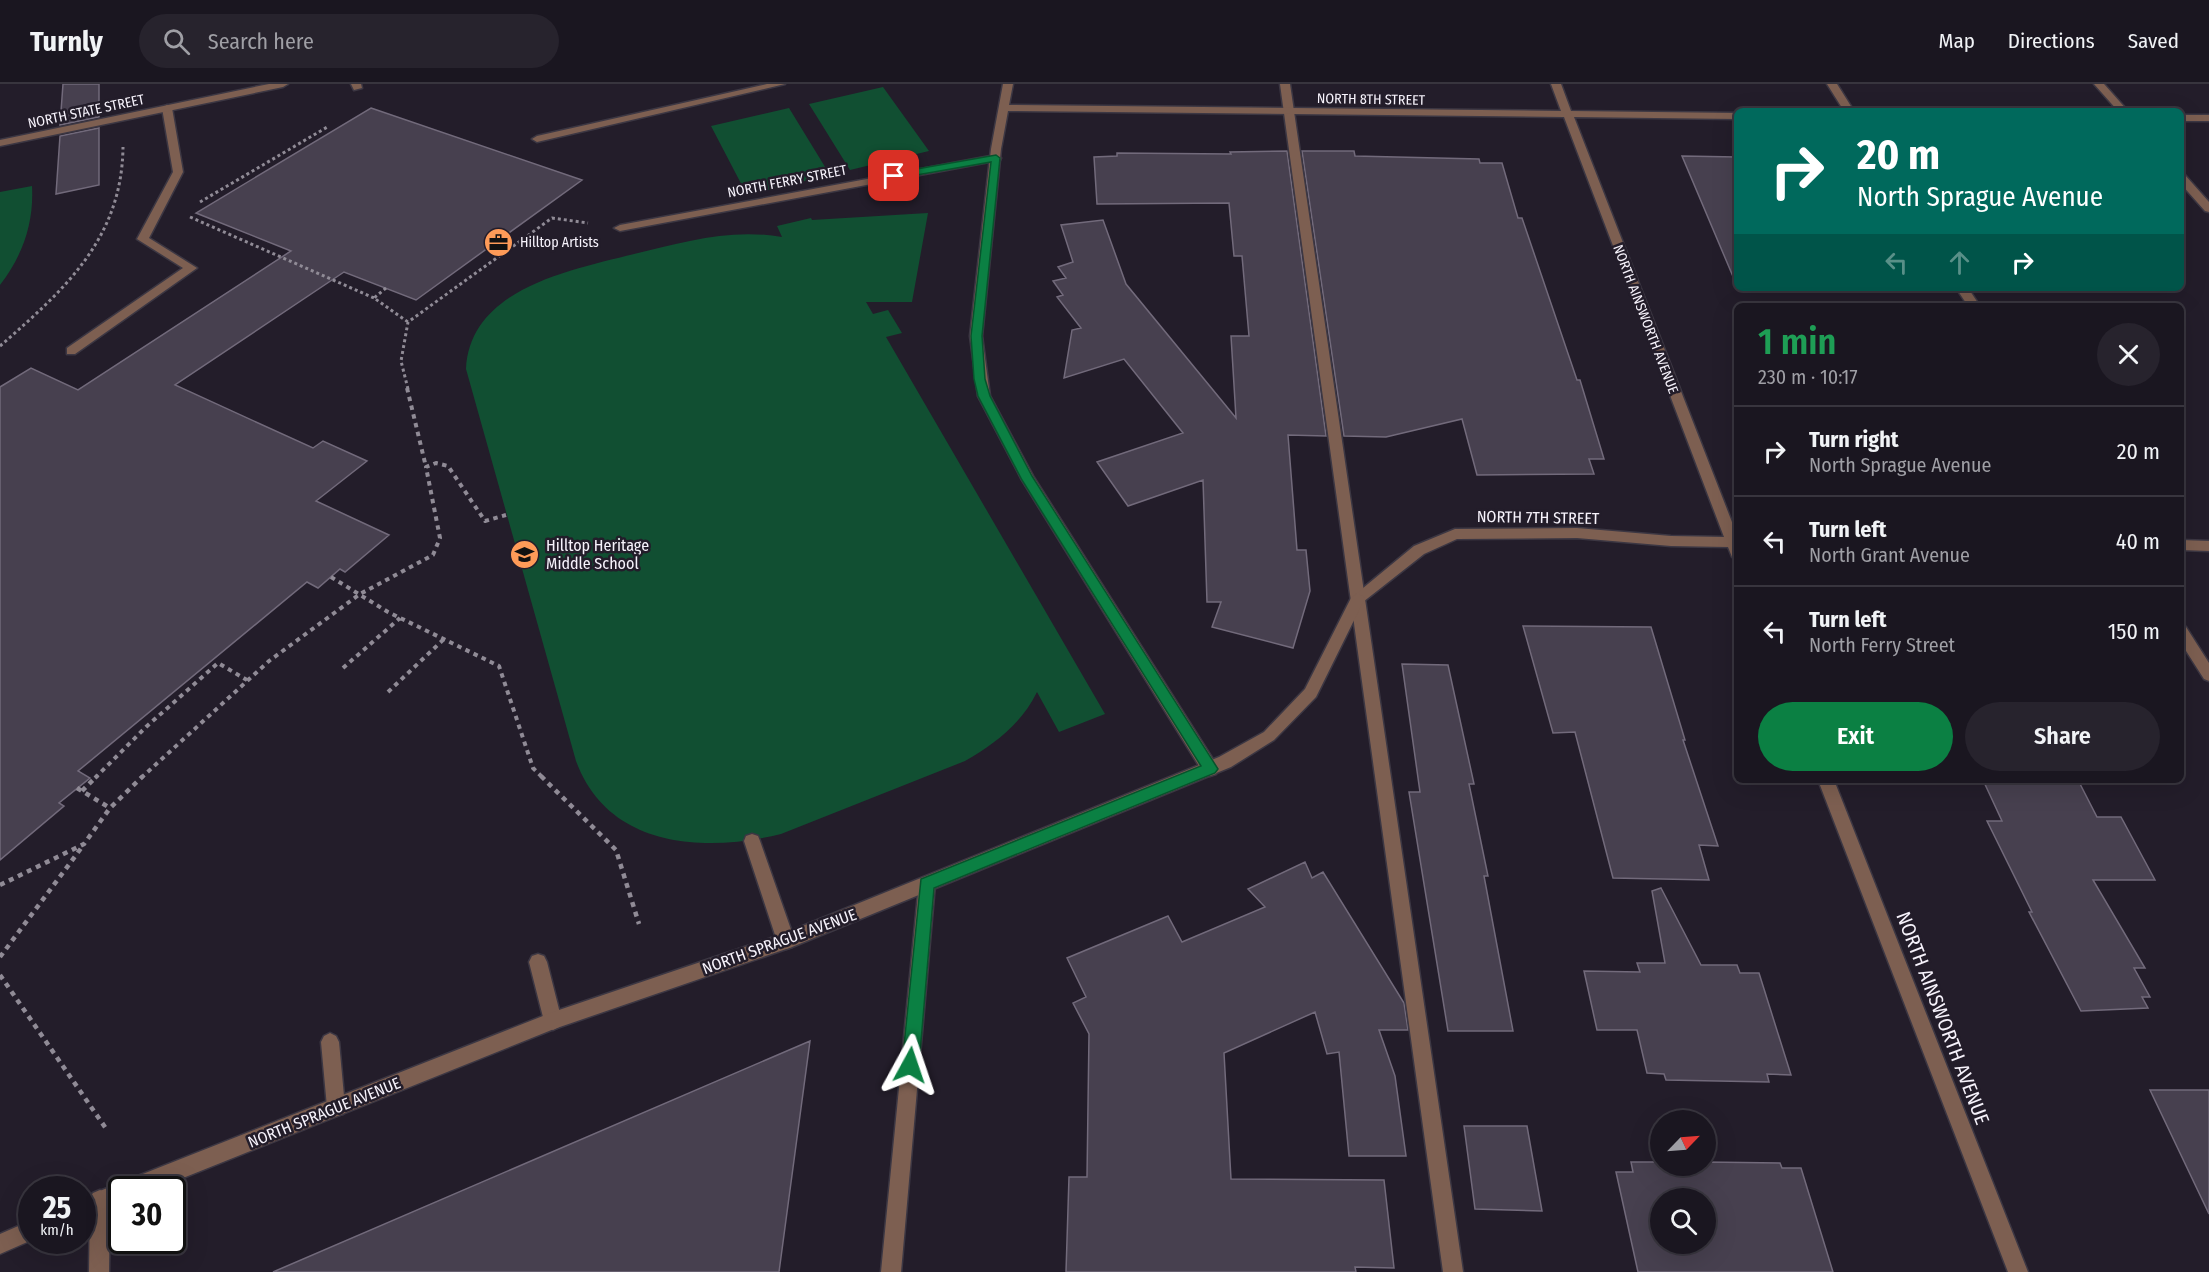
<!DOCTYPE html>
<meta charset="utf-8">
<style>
body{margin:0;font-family:"Fira Sans Condensed",sans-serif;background:#27232d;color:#f1f3f6;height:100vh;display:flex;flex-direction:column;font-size:22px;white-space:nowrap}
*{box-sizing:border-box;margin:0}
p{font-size:20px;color:#9f9fa5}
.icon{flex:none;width:33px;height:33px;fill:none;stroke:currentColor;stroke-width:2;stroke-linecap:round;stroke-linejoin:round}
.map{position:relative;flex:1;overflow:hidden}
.drawer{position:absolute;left:1734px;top:219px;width:450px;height:480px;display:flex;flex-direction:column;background:#1a1620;border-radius:9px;box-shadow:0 6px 24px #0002,0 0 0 2px #38353e}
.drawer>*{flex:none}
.guide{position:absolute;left:1734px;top:24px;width:450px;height:183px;border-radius:9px;box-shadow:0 6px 24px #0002,0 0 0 2px #38353e;background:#00695c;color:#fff;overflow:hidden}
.needle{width:39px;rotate:65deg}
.fabs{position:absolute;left:1650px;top:1026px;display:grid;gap:12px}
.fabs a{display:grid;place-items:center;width:66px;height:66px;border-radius:50%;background:#1a1620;box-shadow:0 6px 24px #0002,0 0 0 2px #38353e;font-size:30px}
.speed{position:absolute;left:18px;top:1092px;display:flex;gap:12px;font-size:30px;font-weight:700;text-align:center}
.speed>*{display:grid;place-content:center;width:78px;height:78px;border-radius:50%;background:#1a1620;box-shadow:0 6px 24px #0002,0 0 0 2px #38353e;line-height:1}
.speed small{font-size:15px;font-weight:400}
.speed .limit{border:3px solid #111;border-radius:9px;background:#fff;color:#111}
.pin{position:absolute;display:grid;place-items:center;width:51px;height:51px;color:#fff;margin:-26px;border-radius:12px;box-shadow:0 3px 9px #0006}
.me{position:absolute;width:66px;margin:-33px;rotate:5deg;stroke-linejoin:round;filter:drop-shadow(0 0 4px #0008)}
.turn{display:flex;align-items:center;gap:21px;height:126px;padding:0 24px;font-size:27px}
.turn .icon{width:78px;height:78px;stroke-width:2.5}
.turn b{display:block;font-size:42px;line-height:51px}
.lanes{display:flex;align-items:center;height:57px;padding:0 24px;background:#0003;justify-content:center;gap:30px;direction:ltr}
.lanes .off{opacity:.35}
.round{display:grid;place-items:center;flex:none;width:63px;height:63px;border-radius:32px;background:#27232d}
.headline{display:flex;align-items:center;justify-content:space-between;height:102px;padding:0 24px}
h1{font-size:36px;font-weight:600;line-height:45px;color:#1e9e55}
.action{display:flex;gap:12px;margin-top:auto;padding:12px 24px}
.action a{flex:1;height:69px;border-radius:36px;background:#0b8043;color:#fff;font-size:24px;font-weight:600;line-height:69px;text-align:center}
.action a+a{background:#27232d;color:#f1f3f6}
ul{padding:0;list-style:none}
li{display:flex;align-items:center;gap:18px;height:90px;padding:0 24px;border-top:2px solid #38353e}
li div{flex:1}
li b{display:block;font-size:22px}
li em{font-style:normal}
header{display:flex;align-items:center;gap:36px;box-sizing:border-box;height:84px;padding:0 30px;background:#1a1620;border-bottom:2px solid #38353e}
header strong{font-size:28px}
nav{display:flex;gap:33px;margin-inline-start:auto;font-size:21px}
.search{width:420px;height:54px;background:#27232d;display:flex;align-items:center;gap:15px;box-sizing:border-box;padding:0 21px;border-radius:33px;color:#9f9fa5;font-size:22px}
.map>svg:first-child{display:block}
.green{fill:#114f32}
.building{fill:#47404f;stroke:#726a7b;stroke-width:1.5;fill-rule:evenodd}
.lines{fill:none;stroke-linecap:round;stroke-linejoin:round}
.service-casing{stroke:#3c3743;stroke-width:3}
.minor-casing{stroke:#3c3743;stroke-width:3}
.tertiary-casing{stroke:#3c3743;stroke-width:3}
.path-far2{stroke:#908b96;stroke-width:3;stroke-dasharray:3 3;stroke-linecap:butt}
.path-far1{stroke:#908b96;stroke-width:4;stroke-dasharray:4.5 4.5;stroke-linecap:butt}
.path{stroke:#908b96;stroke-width:4.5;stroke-dasharray:5 5;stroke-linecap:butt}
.service{fill:#7d5f51;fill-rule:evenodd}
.minor{fill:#7d5f51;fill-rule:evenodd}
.tertiary{fill:#7d5f51;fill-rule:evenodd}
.route{fill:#0b8043;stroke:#07532c;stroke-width:1.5}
.labels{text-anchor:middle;stroke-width:5;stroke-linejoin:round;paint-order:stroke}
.far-street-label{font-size:14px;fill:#f7f3fc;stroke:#231d2a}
.far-poi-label{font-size:14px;fill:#f7f3fc;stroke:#231d2a;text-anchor:start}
.street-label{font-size:16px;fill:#f7f3fc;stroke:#231d2a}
.poi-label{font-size:16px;fill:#f7f3fc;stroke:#231d2a;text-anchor:start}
.near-street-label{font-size:20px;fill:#f7f3fc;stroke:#231d2a}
</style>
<header>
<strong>Turnly</strong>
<div class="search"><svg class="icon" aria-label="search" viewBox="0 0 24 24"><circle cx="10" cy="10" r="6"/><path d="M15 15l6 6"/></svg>Search here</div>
<nav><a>Map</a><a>Directions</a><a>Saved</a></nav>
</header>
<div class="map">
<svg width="2209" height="1188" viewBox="0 0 2209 1188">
<rect width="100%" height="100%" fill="#231d2a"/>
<path class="green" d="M 883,3 L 929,67 L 850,86 L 809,20 Z
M 789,24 L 830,91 L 747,111 L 711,42 Z
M 32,102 C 34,139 23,171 0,201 L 0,108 Z
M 928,129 L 912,218 L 866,218 L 873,230 L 888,226 L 902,249 L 886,253 L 1105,630 L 1059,648 L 1037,608 C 1022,639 995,660 965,677 L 781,750 C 704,769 608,764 576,677 L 466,285 C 470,204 571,186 634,170 C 684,158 730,144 782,153 L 777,142 L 811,134 L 812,136 Z"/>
<path class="building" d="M 63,0 L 99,0 L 99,33 L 60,41 Z
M 371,24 L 582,96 L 416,216 L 344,188 L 175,301 L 313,364 L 323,357 L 367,377 L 316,417 L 389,451 L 345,488 L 340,485 L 318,504 L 307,498 L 78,687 L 90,694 L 59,719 L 64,722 L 0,776 L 0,303 L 31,284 L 78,306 L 291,167 L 196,129 Z
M 99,44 L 99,101 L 56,110 L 60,52 Z
M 1287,67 L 1326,352 L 1288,351 L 1297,466 L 1306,466 L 1310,507 L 1293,564 L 1212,543 L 1221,518 L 1207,518 L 1203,396 L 1128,422 L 1097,378 L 1183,349 L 1124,275 L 1064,294 L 1072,246 L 1081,244 L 1057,213 L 1063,211 L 1053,197 L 1066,194 L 1058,183 L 1073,178 L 1061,141 L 1103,136 L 1126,200 L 1236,334 L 1231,252 L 1249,252 L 1242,172 L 1234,172 L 1229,119 L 1097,120 L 1094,73 L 1117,72 L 1117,69 L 1231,70 L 1230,68 Z
M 1302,67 L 1354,67 L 1355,72 L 1479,75 L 1480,79 L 1502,79 L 1518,134 L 1522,134 L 1577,296 L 1580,296 L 1604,375 L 1589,375 L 1594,390 L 1477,391 L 1462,335 L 1386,353 L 1344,352 Z
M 1682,72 L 1737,73 L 1737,202 Z
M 1523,542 L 1651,543 L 1685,656 L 1683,656 L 1718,762 L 1699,761 L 1709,796 L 1613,794 L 1575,648 L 1553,649 Z
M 1402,580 L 1448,581 L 1474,700 L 1469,700 L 1488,792 L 1484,792 L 1513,947 L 1448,947 L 1409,708 L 1420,708 Z
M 1983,696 L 2078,696 L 2097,733 L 2121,733 L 2155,796 L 2093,796 L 2145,884 L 2134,884 L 2150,913 L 2142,913 L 2148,924 L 2081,927 L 2029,828 L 2032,828 L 1987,737 L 2002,737 Z
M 1305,778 L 1312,794 L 1323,788 L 1404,919 L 1408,946 L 1379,946 L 1395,992 L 1406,1072 L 1349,1072 L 1339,968 L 1327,970 L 1315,928 L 1224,969 L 1231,1095 L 1384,1096 L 1394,1184 L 1355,1183 L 1356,1188 L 1066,1188 L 1069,1093 L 1087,1093 L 1089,950 L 1073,919 L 1086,913 L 1067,874 L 1168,832 L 1182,858 L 1265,823 L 1248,805 Z
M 1661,804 L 1701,881 L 1737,881 L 1740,889 L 1759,889 L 1791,991 L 1767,990 L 1769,998 L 1666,996 L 1664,990 L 1647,989 L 1637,946 L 1597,946 L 1584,887 L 1640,888 L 1637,879 L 1665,879 L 1652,807 Z
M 810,957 L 779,1188 L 273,1188 Z
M 2150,1006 L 2209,1006 L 2209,1130 Z
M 1464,1042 L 1527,1042 L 1542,1127 L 1475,1125 Z
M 1631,1078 L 1660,1078 L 1660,1082 L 1706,1082 L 1706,1078 L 1780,1079 L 1782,1084 L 1801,1084 L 1833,1188 L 1638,1188 L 1616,1088 L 1633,1088 ZM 1660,1114 L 1706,1114 L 1706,1160 L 1660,1160 Z"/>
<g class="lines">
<defs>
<path id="service" d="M 351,0 L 361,0 L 362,4 L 354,6 Z
M 767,0 L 785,0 L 537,58 L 532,55 L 537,52 Z
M 1280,0 L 1290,0 L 1463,1188 L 1443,1188 Z
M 1827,0 L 1837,0 L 1854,27 L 1844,27 Z
M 167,21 L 172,24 L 183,88 L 149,154 L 197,184 L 75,270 L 67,270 L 67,264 L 183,184 L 137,155 L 173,88 L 162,24 Z
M 996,71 L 1001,74 L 1000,76 L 620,147 L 614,144 L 620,141 Z
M 1956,204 L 1968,204 L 1980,222 L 1968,222 Z
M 2181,541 L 2186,543 L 2209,579 L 2209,597 L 2204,595 L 2181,559 Z
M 752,750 L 758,752 L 760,757 L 795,857 L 792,863 L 786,865 L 780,863 L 777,857 L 744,757 L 746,752 Z
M 538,870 L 544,872 L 547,878 L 562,937 L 559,943 L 553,946 L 547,943 L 544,937 L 529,878 L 532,872 Z
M 330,949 L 336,952 L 339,958 L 345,1023 L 343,1030 L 336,1032 L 329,1030 L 327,1023 L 321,958 L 324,952 Z"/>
<path id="minor" d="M 269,0 L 288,0 L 283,3 L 0,62 L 0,56 Z
M 1003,0 L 1013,0 L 1009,21 L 1561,27 L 1551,0 L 1561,0 L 1571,27 L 1737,29 L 1737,35 L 1574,33 L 1737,451 L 1737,474 L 1732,473 L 1728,463 L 1671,462 L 1577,454 L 1457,455 L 1424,470 L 1363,518 L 1353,518 L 1351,514 L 1414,462 L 1455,445 L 1577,444 L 1671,452 L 1724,453 L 1564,33 L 1008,27 L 1001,65 L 982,252 L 990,312 L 1033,392 L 1216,680 L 1218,685 L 1216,690 L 1210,692 L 1204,690 L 1022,396 L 978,312 L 970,252 L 991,65 Z
M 2094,0 L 2104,0 L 2128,27 L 2118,27 Z
M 2181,31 L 2209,31 L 2209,37 L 2181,37 Z
M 2181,90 L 2185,91 L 2209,118 L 2209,128 L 2205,127 L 2181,100 Z
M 2181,456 L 2209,457 L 2209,467 L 2181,466 Z
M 1818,696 L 1834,696 L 2028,1188 L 2008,1188 Z
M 927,793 L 933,795 L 935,800 L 901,1188 L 881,1188 L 919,800 L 921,795 Z
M 100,1106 L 107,1109 L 110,1116 L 109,1188 L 89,1188 L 90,1116 L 93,1109 Z"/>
<path id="tertiary" d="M 1358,509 L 1365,514 L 1316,613 L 1274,656 L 1231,683 L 792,863 L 554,945 L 153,1106 L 122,1106 L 122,1118 L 82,1134 L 82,1114 L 553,928 L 783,850 L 1219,673 L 1264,648 L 1305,605 L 1351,514 Z
M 32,1136 L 32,1156 L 0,1170 L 0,1150 Z"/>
</defs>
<use href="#service" class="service-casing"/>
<use href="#minor" class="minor-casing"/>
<use href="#tertiary" class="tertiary-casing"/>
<path class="path-far2" d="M 200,118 L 329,42
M 190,133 L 374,214
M 386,204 L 374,214 L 408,238
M 0,262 C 64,206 122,155 123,63
M 408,305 L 401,277 L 408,238 L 552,134 L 588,139"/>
<path class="path-far1" d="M 407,304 L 426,383
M 331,493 L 388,528 L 499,582 L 533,684 L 543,694
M 343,584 L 400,534
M 388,608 L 444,555
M 95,694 L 146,643 L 218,579 L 247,596
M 141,694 L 269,577 L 360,510 L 433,471 L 440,454 L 426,383 L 436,379 L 448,382 L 485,437 L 506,431"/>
<path class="path" d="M 541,692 L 616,766 L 639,840
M 77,704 L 110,724
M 82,707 L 97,692
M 0,801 L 84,760 L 110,724 L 143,692
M 0,873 L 82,763
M 0,891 L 107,1046"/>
<use href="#service" class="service"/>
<use href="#minor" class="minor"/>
<use href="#tertiary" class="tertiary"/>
</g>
<path class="route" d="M 996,71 L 1000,74 L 982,252 L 985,295 L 990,312 L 1032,392 L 1218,685 L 1215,689 L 934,804 L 919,981 L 916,986 L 910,989 L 905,986 L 902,981 L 921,795 L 1201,682 L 1022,396 L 978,312 L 974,295 L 971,252 L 991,78 L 894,95 L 889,92 L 894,89 Z"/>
<defs>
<symbol id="office-disc" viewBox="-11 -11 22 22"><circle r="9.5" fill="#fe9b58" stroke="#231d2a"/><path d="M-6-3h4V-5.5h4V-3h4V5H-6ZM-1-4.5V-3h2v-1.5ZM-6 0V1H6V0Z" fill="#111"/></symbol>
<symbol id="school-disc" viewBox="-11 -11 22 22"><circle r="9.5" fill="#fe9b58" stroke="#231d2a"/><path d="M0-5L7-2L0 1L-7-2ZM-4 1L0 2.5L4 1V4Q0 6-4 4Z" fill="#111"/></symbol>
</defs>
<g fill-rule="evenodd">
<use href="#office-disc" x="482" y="142" width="33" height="33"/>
<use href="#school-disc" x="508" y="454" width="33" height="33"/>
</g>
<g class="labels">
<g class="far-street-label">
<text transform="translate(1371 15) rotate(1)" y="5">NORTH 8TH STREET</text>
<text transform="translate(86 27) rotate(-12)" y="5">NORTH STATE STREET</text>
<text transform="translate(787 97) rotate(-11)" y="5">NORTH FERRY STREET</text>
<text transform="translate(1646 235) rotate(69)" y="5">NORTH AINSWORTH AVENUE</text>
</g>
<g class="far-poi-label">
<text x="520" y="163">Hilltop Artists</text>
</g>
<g class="street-label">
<text transform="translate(1538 433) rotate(1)" y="6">NORTH 7TH STREET</text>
<text transform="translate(779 857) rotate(-20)" y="6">NORTH SPRAGUE AVENUE</text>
<text transform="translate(324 1028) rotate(-22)" y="6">NORTH SPRAGUE AVENUE</text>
</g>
<g class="poi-label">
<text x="546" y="467">Hilltop Heritage<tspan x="546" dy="18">Middle School</tspan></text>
</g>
<g class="near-street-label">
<text transform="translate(1943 934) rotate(69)" y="7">NORTH AINSWORTH AVENUE</text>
</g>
</g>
</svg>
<div class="fabs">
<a><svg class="needle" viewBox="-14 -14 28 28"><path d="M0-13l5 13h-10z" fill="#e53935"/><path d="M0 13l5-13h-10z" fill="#9f9fa5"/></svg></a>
<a><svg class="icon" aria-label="search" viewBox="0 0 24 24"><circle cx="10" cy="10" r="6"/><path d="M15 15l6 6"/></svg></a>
</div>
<div class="speed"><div>25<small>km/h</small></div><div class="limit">30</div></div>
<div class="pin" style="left:894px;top:92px;background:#d93025"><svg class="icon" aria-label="arrive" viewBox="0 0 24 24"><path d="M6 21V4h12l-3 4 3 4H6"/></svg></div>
<svg class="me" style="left:910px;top:981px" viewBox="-20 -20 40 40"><path d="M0-17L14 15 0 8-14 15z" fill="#0b8043" stroke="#fff" stroke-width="4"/></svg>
<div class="guide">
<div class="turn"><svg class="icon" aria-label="right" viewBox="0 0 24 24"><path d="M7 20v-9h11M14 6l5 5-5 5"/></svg><div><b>20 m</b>North Sprague Avenue</div></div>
<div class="lanes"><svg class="icon off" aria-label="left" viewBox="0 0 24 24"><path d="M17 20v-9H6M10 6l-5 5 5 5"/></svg><svg class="icon off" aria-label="ahead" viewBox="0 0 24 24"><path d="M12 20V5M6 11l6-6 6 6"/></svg><svg class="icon" aria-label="right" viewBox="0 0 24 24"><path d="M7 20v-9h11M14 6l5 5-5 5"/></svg></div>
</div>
<section class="drawer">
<div class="headline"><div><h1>1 min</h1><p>230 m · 10:17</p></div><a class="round"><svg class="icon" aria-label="close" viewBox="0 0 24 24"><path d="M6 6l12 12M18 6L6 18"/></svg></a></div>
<ul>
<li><svg class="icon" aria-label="right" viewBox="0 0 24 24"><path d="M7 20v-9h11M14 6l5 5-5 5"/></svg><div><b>Turn right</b><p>North Sprague Avenue</p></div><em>20 m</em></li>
<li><svg class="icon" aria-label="left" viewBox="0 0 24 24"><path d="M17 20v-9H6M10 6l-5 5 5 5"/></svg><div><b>Turn left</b><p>North Grant Avenue</p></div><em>40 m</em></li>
<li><svg class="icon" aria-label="left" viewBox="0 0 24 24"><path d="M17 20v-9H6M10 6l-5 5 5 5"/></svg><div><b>Turn left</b><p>North Ferry Street</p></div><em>150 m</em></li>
</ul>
<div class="action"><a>Exit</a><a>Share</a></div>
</section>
</div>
